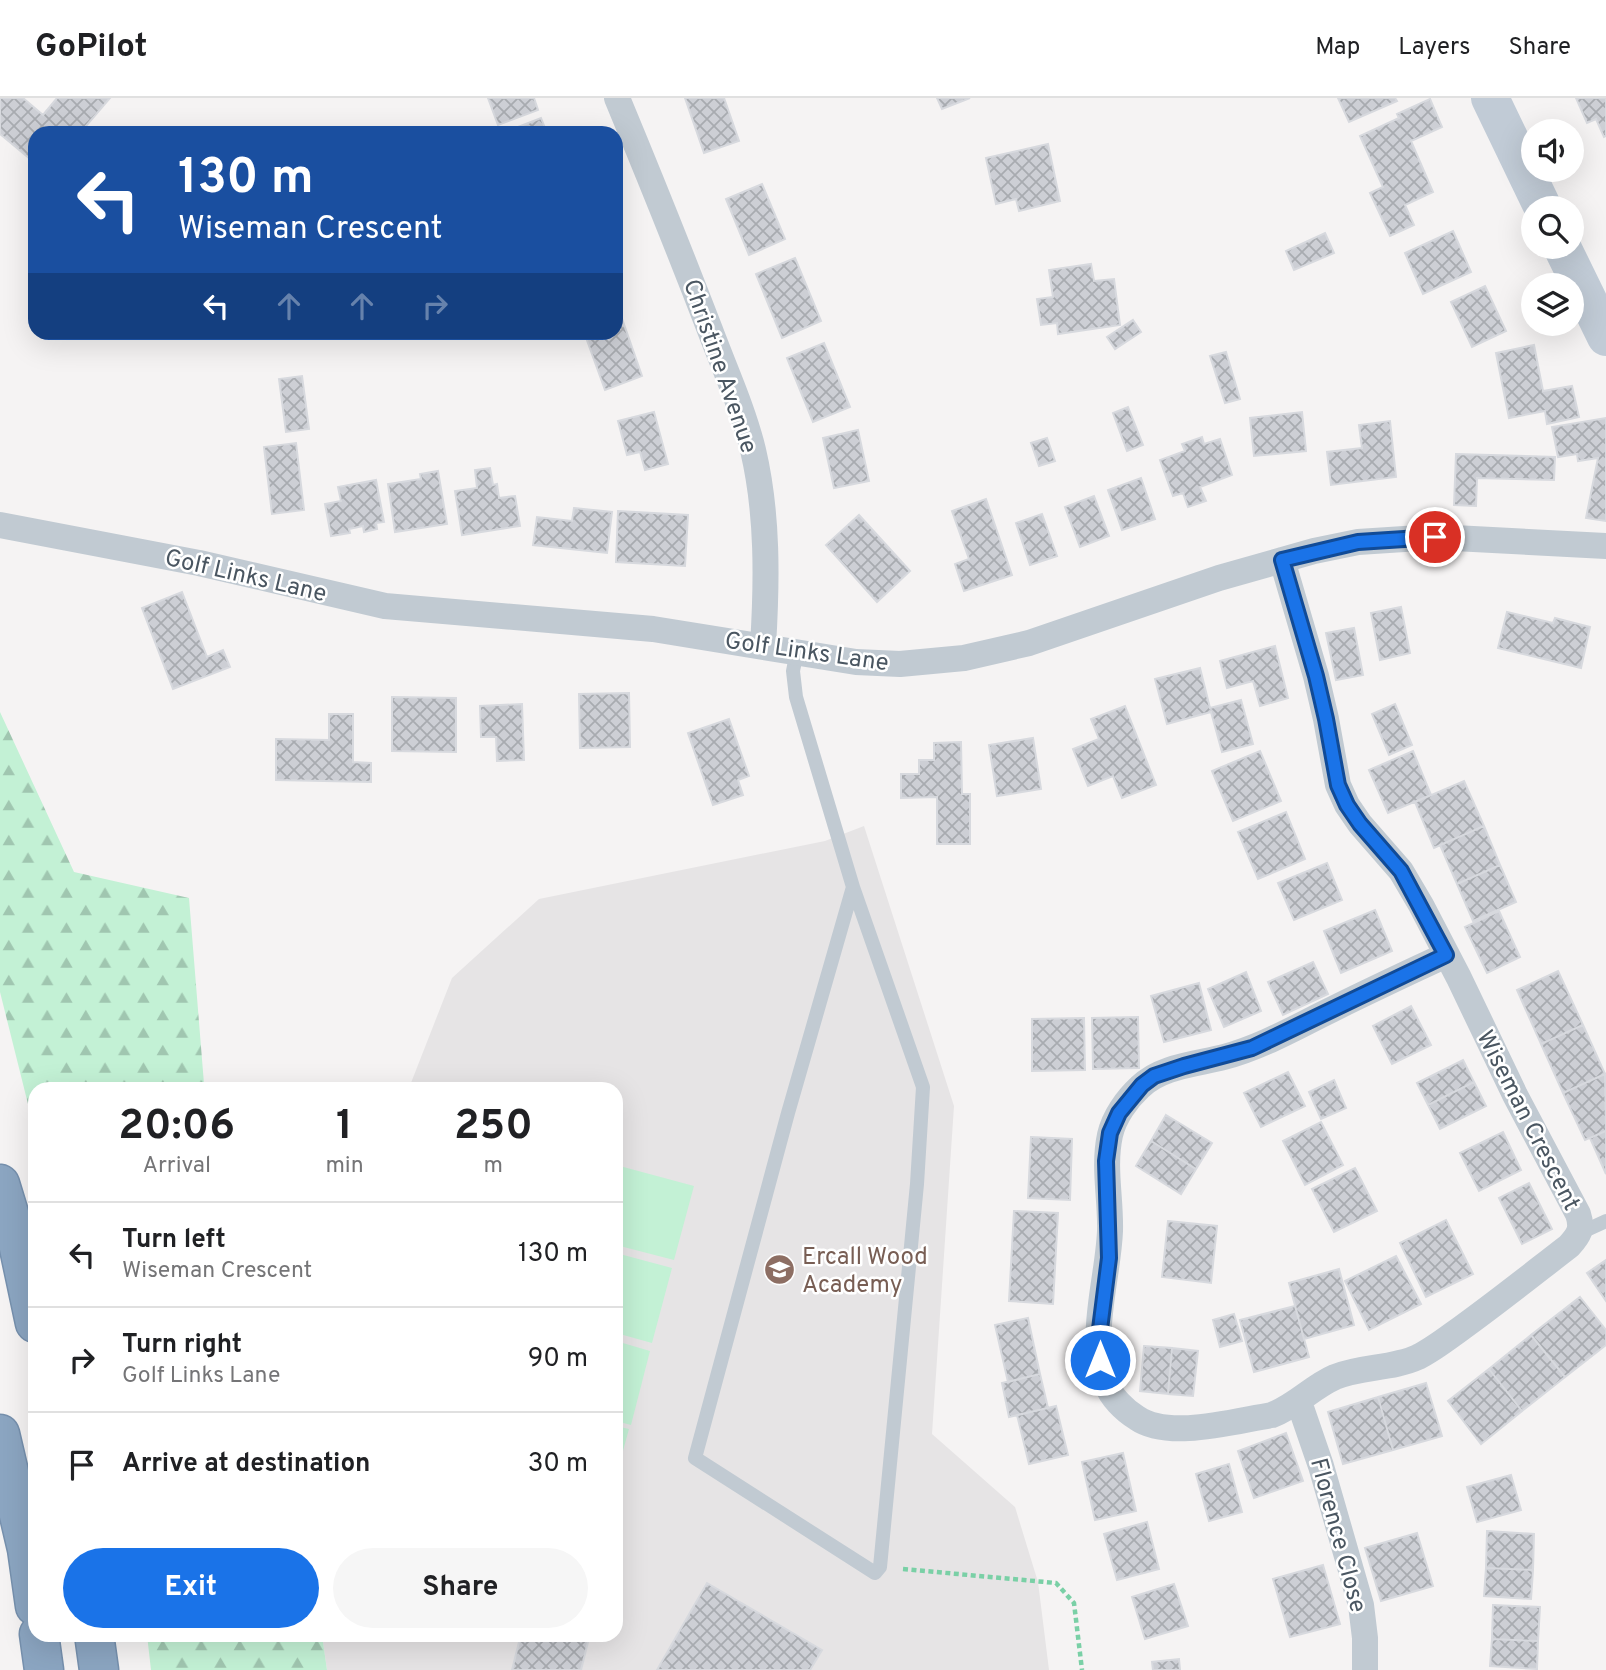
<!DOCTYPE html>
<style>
body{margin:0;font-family:Overpass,sans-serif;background:#f6f6f6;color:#202124;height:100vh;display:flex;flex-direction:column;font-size:26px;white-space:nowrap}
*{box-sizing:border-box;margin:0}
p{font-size:23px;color:#757577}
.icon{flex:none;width:38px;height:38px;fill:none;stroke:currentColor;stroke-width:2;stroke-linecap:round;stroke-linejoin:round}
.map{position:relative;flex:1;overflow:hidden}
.details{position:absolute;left:28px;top:984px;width:595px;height:560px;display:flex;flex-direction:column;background:#fff;border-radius:21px;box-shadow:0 7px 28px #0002}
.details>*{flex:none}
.guide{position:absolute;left:28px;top:28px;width:595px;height:214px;border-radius:21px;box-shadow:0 7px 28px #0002;background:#1a4fa0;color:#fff;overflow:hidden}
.fabs{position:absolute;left:1521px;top:21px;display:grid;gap:14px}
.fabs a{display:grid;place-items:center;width:63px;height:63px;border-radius:50%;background:#fff;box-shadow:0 7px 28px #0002;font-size:35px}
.pin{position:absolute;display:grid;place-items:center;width:60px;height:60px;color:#fff;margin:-30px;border:4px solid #fff;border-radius:50%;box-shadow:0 2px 7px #0007}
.me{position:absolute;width:77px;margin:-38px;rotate:0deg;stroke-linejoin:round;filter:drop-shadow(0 0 5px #0008)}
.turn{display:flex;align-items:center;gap:24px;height:147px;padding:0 35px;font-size:32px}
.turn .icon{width:91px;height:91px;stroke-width:2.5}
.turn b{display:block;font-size:49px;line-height:60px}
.lanes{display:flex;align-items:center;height:66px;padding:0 35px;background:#0003;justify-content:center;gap:35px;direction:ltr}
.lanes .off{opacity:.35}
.eta{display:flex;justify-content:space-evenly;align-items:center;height:119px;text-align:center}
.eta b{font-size:42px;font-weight:700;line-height:49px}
.cta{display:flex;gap:14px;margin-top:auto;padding:14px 35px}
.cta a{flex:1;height:80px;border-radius:42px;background:#1a73e8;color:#fff;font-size:28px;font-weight:700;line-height:80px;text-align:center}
.cta a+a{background:#f6f6f6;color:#202124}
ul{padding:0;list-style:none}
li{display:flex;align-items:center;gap:21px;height:105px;padding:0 35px;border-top:2px solid #e0e0e0}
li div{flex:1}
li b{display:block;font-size:26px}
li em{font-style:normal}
header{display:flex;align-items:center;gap:42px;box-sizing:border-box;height:98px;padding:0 35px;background:#fff;border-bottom:2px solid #e0e0e0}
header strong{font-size:33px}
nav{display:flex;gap:38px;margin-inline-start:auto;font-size:24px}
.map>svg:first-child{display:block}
.education{fill:#e6e4e5}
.forest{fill:url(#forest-firs)}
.pitch{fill:#c3f1d5}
.building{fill:url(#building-cross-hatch);stroke:#d7d9de;stroke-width:2}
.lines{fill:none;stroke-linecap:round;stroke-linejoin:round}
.motorway-casing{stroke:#7690ad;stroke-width:41}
.path{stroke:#7ad0a6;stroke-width:4.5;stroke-dasharray:5 3.5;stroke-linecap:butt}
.service{stroke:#c1cad2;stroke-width:14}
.minor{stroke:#c1cad2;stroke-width:26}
.secondary{stroke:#c1cbd6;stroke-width:38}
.motorway{stroke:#8ba5c1;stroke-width:38}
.route-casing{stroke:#114b97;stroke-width:18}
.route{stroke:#1a73e8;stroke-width:12}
.labels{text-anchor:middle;stroke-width:5;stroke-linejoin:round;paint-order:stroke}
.street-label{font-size:24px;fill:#4a5661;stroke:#fff}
.education-label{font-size:24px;fill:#785e54;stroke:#fff;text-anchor:start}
</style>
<header>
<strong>GoPilot</strong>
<nav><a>Map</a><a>Layers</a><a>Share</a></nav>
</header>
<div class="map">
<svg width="1606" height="1572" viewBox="0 0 1606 1572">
<defs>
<pattern id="forest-firs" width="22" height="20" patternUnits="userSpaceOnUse" patternTransform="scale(1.75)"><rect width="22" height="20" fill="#c3f1d5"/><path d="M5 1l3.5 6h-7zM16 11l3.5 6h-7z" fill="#a0c6b0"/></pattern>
<pattern id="building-cross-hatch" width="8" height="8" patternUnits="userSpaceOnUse" patternTransform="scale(1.75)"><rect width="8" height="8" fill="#cdcfd5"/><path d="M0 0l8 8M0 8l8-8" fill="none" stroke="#a8abb0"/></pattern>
</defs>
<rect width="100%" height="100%" fill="#f5f3f3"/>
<path class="education" d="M 864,728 L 954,1008 L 932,1336 L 1015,1409 L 1038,1484 L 1049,1572 L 327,1572 L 322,1537 L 616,1536 L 616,990 L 409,990 L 452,880 L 539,801 L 825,743 Z"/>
<path class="forest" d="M 0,614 L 74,774 L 189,800 L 204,986 L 247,990 L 35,990 L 35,1034 L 0,894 Z
M 147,1537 L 322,1537 L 327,1572 L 151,1572 Z"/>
<path class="pitch" d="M 616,1067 L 694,1088 L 674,1162 L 616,1147 Z
M 616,1155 L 672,1170 L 652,1245 L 616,1235 Z
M 616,1243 L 650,1253 L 631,1327 L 616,1323 Z
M 616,1328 L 629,1331 L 616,1378 Z"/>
<path class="building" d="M 0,0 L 23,0 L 43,17 L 57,0 L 110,0 L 80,35 L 35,35 L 35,65 L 0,36 Z
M 488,0 L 534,0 L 538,12 L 498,27 Z
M 685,0 L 724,0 L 739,43 L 704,55 Z
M 937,0 L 970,0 L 942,11 Z
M 1338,0 L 1395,0 L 1397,3 L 1349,24 Z
M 1576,0 L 1606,0 L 1606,38 L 1604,39 L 1596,21 L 1587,25 Z
M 1430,1 L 1442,29 L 1411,43 L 1433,94 L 1405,107 L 1414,127 L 1390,138 L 1370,95 L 1383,89 L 1360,38 L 1399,20 L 1397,16 Z
M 541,20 L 547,35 L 506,35 L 505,34 Z
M 1048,46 L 1060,103 L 1019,113 L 1016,101 L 996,106 L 986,60 Z
M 762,86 L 785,141 L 749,157 L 726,101 Z
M 1453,133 L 1471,174 L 1423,196 L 1405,155 Z
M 1325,135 L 1334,155 L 1294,172 L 1286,153 Z
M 795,160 L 821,223 L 782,240 L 756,176 Z
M 1091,166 L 1094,183 L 1114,181 L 1120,227 L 1058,236 L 1057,225 L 1041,227 L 1037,201 L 1053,199 L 1049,172 Z
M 1485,188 L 1506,233 L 1472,249 L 1451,204 Z
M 619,212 L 642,278 L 605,292 L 584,234 L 616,234 L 616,213 Z
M 1133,222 L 1141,234 L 1115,251 L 1107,239 Z
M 824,245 L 850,309 L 813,324 L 787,260 Z
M 1534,247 L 1543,293 L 1572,288 L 1579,319 L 1547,326 L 1545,313 L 1509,320 L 1496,255 Z
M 1226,254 L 1240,301 L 1225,305 L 1210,258 Z
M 302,278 L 309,331 L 286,334 L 279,281 Z
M 1128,309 L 1143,347 L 1127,353 L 1113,315 Z
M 654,314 L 668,366 L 645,372 L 640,354 L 627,357 L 618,323 Z
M 1302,314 L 1306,353 L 1254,358 L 1250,320 Z
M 1606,320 L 1606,423 L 1586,420 L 1598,360 L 1578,363 L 1577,356 L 1558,359 L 1552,329 Z
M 1390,323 L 1396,379 L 1331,387 L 1327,354 L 1362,350 L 1359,327 Z
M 858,332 L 869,383 L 834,390 L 823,340 Z
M 1202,339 L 1204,346 L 1220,341 L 1232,377 L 1200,389 L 1206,403 L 1188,409 L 1183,395 L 1173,398 L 1160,362 L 1185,353 L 1182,346 Z
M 1047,340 L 1055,363 L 1039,368 L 1031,345 Z
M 296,345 L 304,412 L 272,416 L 264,349 Z
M 1456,356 L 1555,359 L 1554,382 L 1477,380 L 1476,408 L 1454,407 Z
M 490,370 L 493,387 L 497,386 L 499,400 L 515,398 L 520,428 L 462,437 L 455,393 L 477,390 L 475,372 Z
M 438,373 L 447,426 L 395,434 L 388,386 L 421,381 L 420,376 Z
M 1141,380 L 1155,421 L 1122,432 L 1108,392 Z
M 376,382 L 384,424 L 376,425 L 377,431 L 364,434 L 363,428 L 349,431 L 350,435 L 331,438 L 325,406 L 341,403 L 338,389 Z
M 1094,398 L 1109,438 L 1080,449 L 1065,409 Z
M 986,401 L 1012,477 L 964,493 L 955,466 L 969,461 L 952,413 Z
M 574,410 L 612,414 L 607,455 L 533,447 L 537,419 L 572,423 Z
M 618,413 L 688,417 L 685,468 L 616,464 Z
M 1042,416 L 1057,458 L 1030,467 L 1016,425 Z
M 859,417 L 910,473 L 877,504 L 826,447 Z
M 182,494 L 207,559 L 223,552 L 230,569 L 173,591 L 142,510 Z
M 1401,509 L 1410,555 L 1380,562 L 1371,515 Z
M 1507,514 L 1553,525 L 1555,520 L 1590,529 L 1581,570 L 1498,550 Z
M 1354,530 L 1363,577 L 1336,582 L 1326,535 Z
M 1275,548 L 1288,600 L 1260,608 L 1253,583 L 1227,590 L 1220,563 Z
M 1200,570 L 1210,610 L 1241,602 L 1253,646 L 1222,654 L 1211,614 L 1167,626 L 1155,581 Z
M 629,595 L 630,649 L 580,650 L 579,596 Z
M 392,599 L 456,600 L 456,654 L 392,653 Z
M 522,606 L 524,662 L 497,663 L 496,639 L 481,639 L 480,608 Z
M 1395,606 L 1412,647 L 1389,657 L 1372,616 Z
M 1125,608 L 1156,687 L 1122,700 L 1113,678 L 1088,688 L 1073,651 L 1099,641 L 1091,621 Z
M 329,616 L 353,616 L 353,664 L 371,665 L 371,684 L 276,682 L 276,641 L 329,642 Z
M 729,621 L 749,678 L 738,682 L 743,697 L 713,707 L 688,635 Z
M 1033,640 L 1041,691 L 997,698 L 989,647 Z
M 961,644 L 962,696 L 970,696 L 970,746 L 937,746 L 937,699 L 901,700 L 901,676 L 919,676 L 919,662 L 934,662 L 934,645 Z
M 1260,653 L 1281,703 L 1233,723 L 1212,673 Z
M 1413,653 L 1431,697 L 1388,715 L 1369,672 Z
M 1464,683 L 1484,728 L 1434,750 L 1415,704 Z
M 1286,714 L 1305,761 L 1258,781 L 1238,734 Z
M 1484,728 L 1500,767 L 1457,786 L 1440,747 Z
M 1327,765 L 1342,802 L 1294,822 L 1278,785 Z
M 1500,767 L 1516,804 L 1473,823 L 1457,786 Z
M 1375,812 L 1392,853 L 1341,875 L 1324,833 Z
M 1499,813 L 1520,859 L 1487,875 L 1465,829 Z
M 1313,864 L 1328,896 L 1283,917 L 1268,884 Z
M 1558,873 L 1583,927 L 1541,946 L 1517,892 Z
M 1246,874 L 1261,913 L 1224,929 L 1208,891 Z
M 1199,885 L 1211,932 L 1164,944 L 1151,898 Z
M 1411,908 L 1431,947 L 1392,966 L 1373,928 Z
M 1138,919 L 1139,970 L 1093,971 L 1092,920 Z
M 1084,920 L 1085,972 L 1032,973 L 1032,921 Z
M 1583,927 L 1605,976 L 1563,995 L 1541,946 Z
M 1463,962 L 1474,984 L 1428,1007 L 1417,985 Z
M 1288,974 L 1305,1008 L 1261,1029 L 1244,995 Z
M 1605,976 L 1606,1033 L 1585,1042 L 1563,995 Z
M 1334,982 L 1346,1010 L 1321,1021 L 1309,994 Z
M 1474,984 L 1486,1008 L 1440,1031 L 1428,1007 Z
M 1166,1017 L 1212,1045 L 1196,1071 L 1151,1043 Z
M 1321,1024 L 1343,1067 L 1305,1087 L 1283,1043 Z
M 1606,1033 L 1606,1076 L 1590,1040 Z
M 1503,1034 L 1521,1072 L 1479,1093 L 1460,1055 Z
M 1031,1039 L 1072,1041 L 1070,1102 L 1028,1100 Z
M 1151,1043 L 1196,1071 L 1181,1096 L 1136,1068 Z
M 1355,1070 L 1377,1113 L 1334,1134 L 1312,1091 Z
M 1529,1085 L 1552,1131 L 1522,1146 L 1499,1100 Z
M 1014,1113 L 1058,1115 L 1053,1206 L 1009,1203 Z
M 1446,1122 L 1473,1176 L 1426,1199 L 1400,1145 Z
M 1168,1123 L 1217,1128 L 1211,1185 L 1162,1179 Z
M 1396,1158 L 1421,1206 L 1369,1232 L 1345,1183 Z
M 1606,1162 L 1606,1203 L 1587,1175 Z
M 1339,1171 L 1354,1227 L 1304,1241 L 1289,1185 Z
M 1580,1199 L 1606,1232 L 1606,1247 L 1565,1279 L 1531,1237 Z
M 1295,1208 L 1309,1259 L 1254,1274 L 1240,1222 Z
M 1234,1216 L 1242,1243 L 1220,1249 L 1213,1222 Z
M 1028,1220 L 1040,1276 L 1008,1284 L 995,1227 Z
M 1531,1237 L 1565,1279 L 1522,1313 L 1489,1271 Z
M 1144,1248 L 1172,1250 L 1168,1296 L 1140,1293 Z
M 1172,1250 L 1198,1253 L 1193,1298 L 1168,1296 Z
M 1489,1271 L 1522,1313 L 1481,1346 L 1448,1303 Z
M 1040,1276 L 1048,1310 L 1009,1319 L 1002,1285 Z
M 1426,1285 L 1442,1338 L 1393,1352 L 1378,1299 Z
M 1378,1299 L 1393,1352 L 1343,1366 L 1328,1314 Z
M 1056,1308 L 1068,1357 L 1029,1366 L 1017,1317 Z
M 1286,1335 L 1303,1383 L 1254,1400 L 1238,1353 Z
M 1123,1355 L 1136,1413 L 1095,1422 L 1082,1364 Z
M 1229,1366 L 1242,1414 L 1209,1423 L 1196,1376 Z
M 1511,1377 L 1521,1412 L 1477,1424 L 1467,1389 Z
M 1147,1424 L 1159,1471 L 1117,1482 L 1104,1436 Z
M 1487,1433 L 1534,1436 L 1533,1472 L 1486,1470 Z
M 1417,1435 L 1433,1488 L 1381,1503 L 1365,1450 Z
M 1323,1467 L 1340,1526 L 1290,1539 L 1273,1481 Z
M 1486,1470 L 1533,1472 L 1531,1501 L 1484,1498 Z
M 707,1485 L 822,1552 L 810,1572 L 657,1572 Z
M 1174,1486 L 1188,1528 L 1145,1541 L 1132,1499 Z
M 1493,1507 L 1540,1509 L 1538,1543 L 1492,1541 Z
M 521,1536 L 590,1536 L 581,1572 L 512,1572 Z
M 1492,1541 L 1538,1543 L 1537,1571 L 1490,1568 Z
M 1179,1561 L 1180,1572 L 1153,1572 L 1152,1564 Z"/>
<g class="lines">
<defs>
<path id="motorway" d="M 0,1086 L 18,1145 L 35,1225
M 0,1336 L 27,1451 L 35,1508
M 39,1536 L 44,1572
M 94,1536 L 99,1572"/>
</defs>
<use href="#motorway" class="motorway-casing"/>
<path class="path" d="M 903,1471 L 1056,1485 L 1074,1505 L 1082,1572"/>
<path class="service" d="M 797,553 L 793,573 L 796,599 L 853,789
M 853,789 L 923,989 L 917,1086 L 880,1469 L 875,1475 L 695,1360 L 788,1015 Z
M 1580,1135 L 1606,1123"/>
<path class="minor" d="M 617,0 C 649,77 680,154 710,232 C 725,272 743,311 753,352 C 768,416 767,483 763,548
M 0,427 L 199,465 L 385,508 L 653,531 L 856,564 L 900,566 L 964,560 L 1029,545 L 1219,480 L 1314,453 L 1358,444 L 1435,439 L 1606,448
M 1282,462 L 1316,578 L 1326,621 L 1338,687 L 1347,707 L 1360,726 L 1401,773 L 1421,807 L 1459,880 L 1515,997 L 1578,1116 C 1583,1131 1579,1137 1569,1148 C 1534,1175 1499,1203 1463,1229 C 1449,1239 1434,1251 1418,1259 C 1392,1271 1362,1268 1335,1279 C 1312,1289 1296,1308 1272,1317 C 1234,1323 1169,1342 1137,1320 C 1124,1312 1111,1299 1106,1285 C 1088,1237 1108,1182 1110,1133 C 1111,1101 1103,1069 1110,1037 C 1114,1019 1127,1001 1140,989 C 1161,968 1197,966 1224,959 C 1262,949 1296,929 1331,912 C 1369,893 1408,875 1446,857
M 1299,1304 L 1321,1368 L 1361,1507 L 1365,1540 L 1365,1572"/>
<path class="secondary" d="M 1490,0 L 1543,110
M 1562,149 L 1606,239"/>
<use href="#motorway" class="motorway"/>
</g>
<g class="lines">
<defs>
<path id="route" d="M 1100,1262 L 1099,1239 L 1109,1160 L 1106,1063 L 1110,1035 L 1119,1015 L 1142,987 L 1154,978 L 1184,968 L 1252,950 L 1446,857 L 1401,773 L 1360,726 L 1347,707 L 1338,687 L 1326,621 L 1316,578 L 1282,462 L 1358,444 L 1435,439"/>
</defs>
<use href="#route" class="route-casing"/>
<use href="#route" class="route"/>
</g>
<defs>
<symbol id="school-disc" viewBox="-11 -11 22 22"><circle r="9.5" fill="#8d6e63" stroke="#fff"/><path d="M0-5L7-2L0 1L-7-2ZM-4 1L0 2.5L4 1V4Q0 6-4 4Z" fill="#fff"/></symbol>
</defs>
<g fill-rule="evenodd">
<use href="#school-disc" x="762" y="1154" width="35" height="35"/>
</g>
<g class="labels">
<g class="street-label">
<text transform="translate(721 268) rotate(71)" y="8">Christine Avenue</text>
<text transform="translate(246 477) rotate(13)" y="8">Golf Links Lane</text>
<text transform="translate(807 553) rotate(8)" y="8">Golf Links Lane</text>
<text transform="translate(1529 1022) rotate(63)" y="8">Wiseman Crescent</text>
<text transform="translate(1339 1437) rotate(75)" y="8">Florence Close</text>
</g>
<g class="education-label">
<text x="802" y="1166">Ercall Wood<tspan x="802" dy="28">Academy</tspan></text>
</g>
</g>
</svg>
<div class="fabs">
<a><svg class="icon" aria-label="sound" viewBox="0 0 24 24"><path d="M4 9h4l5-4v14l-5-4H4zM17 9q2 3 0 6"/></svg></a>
<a><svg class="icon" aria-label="search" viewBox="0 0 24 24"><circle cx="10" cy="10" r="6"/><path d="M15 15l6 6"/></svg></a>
<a><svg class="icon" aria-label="layers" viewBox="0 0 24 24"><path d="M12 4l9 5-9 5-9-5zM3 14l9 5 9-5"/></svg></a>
</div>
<div class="pin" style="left:1435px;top:439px;background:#d93025"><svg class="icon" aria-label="arrive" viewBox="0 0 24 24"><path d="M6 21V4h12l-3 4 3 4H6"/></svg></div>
<svg class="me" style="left:1100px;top:1262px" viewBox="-20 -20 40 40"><circle r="17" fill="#1a73e8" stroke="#fff" stroke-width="3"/><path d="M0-11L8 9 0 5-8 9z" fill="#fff"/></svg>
<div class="guide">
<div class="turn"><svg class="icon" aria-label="left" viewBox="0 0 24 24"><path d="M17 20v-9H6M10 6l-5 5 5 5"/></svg><div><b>130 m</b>Wiseman Crescent</div></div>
<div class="lanes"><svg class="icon" aria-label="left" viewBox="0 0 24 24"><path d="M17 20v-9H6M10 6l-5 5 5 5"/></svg><svg class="icon off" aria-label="ahead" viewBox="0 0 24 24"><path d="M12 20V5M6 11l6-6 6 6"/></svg><svg class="icon off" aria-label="ahead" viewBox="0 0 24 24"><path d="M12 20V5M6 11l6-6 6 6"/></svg><svg class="icon off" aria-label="right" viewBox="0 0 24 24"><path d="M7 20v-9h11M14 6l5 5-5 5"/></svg></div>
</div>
<section class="details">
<div class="eta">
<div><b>20:06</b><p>Arrival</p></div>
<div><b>1</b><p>min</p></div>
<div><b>250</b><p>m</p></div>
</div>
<ul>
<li><svg class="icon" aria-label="left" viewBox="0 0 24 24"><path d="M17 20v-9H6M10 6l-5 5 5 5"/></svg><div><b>Turn left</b><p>Wiseman Crescent</p></div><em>130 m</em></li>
<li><svg class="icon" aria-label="right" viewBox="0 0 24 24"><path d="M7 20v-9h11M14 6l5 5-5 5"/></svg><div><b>Turn right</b><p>Golf Links Lane</p></div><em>90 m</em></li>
<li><svg class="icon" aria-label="arrive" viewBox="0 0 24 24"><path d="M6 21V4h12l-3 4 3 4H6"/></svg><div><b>Arrive at destination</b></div><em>30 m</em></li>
</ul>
<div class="cta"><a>Exit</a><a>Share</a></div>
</section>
</div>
